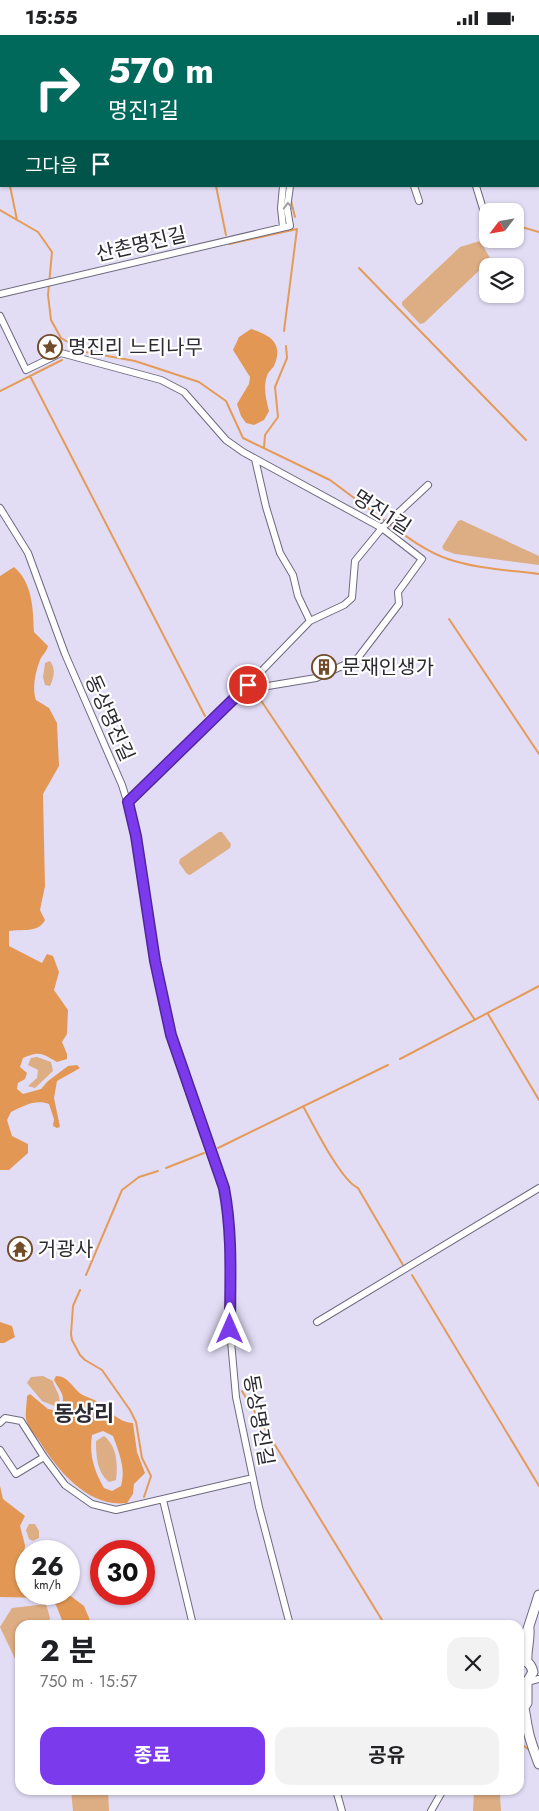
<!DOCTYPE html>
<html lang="ko">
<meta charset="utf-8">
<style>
body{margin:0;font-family:Jost,"Noto Sans KR",sans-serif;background:#f2f2f2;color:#202124;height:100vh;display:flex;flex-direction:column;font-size:19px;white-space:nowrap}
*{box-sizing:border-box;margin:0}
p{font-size:16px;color:#757577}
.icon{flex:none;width:28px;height:28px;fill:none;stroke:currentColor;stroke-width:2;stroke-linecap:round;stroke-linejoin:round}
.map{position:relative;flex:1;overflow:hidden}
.panel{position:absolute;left:15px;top:1585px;width:509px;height:175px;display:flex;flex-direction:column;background:#fff;border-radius:15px;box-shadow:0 1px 4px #0004}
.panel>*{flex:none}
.top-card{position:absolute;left:0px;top:0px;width:540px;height:152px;box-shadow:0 1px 4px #0004;background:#00695c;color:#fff;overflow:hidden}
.needle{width:32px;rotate:239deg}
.fabs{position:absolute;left:479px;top:168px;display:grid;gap:10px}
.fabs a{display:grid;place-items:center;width:45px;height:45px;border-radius:10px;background:#fff;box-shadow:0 1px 4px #0004;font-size:25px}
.speed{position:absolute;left:15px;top:1505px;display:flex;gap:10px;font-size:25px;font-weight:700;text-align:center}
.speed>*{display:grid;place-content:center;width:65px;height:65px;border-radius:50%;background:#fff;box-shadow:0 1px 4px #0004;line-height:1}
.speed small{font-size:12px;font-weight:400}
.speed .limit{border:8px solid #d22;background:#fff;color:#111}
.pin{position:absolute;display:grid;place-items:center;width:42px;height:42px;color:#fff;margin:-21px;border:2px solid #fff;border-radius:50%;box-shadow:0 1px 5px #0007}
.me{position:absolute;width:55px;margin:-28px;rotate:0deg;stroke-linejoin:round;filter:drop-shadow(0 0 4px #0008)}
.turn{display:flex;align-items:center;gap:18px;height:105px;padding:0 25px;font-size:22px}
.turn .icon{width:65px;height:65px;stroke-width:2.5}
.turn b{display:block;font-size:35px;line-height:42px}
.then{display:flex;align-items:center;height:48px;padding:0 25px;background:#0003;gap:10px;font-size:19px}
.round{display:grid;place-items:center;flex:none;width:52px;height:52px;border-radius:15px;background:#f2f2f2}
.summary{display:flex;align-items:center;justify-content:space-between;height:85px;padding:0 25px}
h1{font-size:30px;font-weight:700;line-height:38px}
.primary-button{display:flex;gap:10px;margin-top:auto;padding:10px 25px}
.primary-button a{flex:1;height:58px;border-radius:15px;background:#7c3aed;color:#fff;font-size:20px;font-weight:700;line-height:58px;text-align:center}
.primary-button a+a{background:#f2f2f2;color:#202124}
.status{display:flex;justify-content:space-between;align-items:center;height:35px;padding:0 25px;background:#fff;direction:ltr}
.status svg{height:14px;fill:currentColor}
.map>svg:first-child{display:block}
.green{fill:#ddad84}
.forest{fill:#e29854;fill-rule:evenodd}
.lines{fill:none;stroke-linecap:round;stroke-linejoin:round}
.stream{stroke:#e59b58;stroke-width:2}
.street-casing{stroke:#6e6a7e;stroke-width:8}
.secondary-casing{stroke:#6e6a7e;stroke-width:11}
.primary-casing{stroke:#6e6a7e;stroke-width:12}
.street{stroke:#fff;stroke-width:6}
.secondary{stroke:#fff;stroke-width:9}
.primary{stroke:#fff;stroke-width:10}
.oneway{stroke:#a09fa3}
.route-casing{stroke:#51269a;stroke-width:12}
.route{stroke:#7c3aed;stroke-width:9}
.labels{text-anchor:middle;stroke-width:4.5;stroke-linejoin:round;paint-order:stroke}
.street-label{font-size:20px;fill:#2c2a32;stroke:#fff}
.poi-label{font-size:20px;fill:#2c2a32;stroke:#fff;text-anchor:start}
.quarter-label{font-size:22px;font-weight:bold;fill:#2c2a32;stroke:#fff}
</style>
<div class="status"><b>15:55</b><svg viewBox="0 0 49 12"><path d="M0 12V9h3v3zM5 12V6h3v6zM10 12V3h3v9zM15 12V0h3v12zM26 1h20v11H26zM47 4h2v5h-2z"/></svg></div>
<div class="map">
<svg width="539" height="1776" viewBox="0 0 539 1776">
<rect width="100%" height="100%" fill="#e2ddf5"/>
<path class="green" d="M 480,206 L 490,223 L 487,228 L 424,288 L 420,289 L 402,270 L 402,267 L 460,212 Z
M 461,485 L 539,521 L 539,530 L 455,519 L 444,515 L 442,512 L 458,486 Z
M 50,626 C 56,634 54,642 50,651 L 45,650 L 43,642 L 45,628 Z
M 219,797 L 222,797 L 231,809 L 230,813 L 190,840 L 187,839 L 179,828 L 180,824 Z
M 37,1022 L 51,1027 L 53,1036 L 35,1053 L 28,1051 L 37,1043 L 38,1035 L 28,1030 L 31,1023 Z
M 43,1341 L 53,1346 C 55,1356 64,1363 57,1372 L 42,1366 L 27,1348 L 31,1342 Z
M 104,1401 C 117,1411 118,1429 116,1445 L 109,1447 C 97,1437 96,1421 96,1406 Z
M 29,1489 L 35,1489 L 39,1496 L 39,1503 L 33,1506 L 29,1504 L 26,1495 Z
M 46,1569 L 50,1583 L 48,1590 L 20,1590 L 20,1630 L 17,1628 L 0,1592 L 12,1573 Z
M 71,1755 L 108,1755 L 109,1776 L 73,1776 Z
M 471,1755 L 498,1755 L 500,1760 L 501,1776 L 473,1776 L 474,1757 Z"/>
<path class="forest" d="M 251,294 C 270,300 284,308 274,331 C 272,334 268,337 267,341 C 263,352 266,364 269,376 L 264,385 L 254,390 L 246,388 L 241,381 L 237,369 L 249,349 L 250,342 L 233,315 L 239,302 Z
M 14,532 C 33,548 33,575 34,597 L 48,611 C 46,618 42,620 40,625 C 35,638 32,653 36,665 L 49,673 L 57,688 L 59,731 L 43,759 L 45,851 L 40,875 L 45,885 C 39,898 21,894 9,896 L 9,911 L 42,928 L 47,919 L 53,921 L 59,937 L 54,955 L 68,975 L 67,999 L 62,1007 L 67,1019 L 67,1024 L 57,1027 C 41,1018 40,1016 23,1023 L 20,1032 L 27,1038 L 25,1044 L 18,1048 L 17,1054 L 23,1059 L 41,1054 L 48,1046 L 68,1031 L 77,1030 L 80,1033 L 57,1046 L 54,1063 L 60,1092 L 57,1093 L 53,1091 L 54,1084 L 49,1069 C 36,1064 23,1071 11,1077 L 7,1085 L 12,1101 L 28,1109 L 28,1118 L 9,1135 L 0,1135 L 0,541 Z
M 0,1287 L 12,1291 L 15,1302 L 4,1308 L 0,1308 Z
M 56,1341 C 68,1341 72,1352 81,1359 C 86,1362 91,1363 96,1366 C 109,1373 116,1387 133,1388 L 137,1417 L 145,1438 L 134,1449 L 133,1459 L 127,1468 C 89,1473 58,1436 40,1407 C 35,1400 28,1393 26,1384 C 25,1377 27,1368 27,1361 L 30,1359 L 48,1374 L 58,1376 C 68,1362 61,1358 54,1345 ZM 103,1396 L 113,1401 C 119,1418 126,1433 121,1451 L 112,1456 L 104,1453 C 94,1435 89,1420 92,1400 Z
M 0,1451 L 3,1464 L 25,1481 L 20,1491 L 25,1510 L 24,1524 L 26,1526 L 26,1559 L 68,1559 L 84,1571 L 92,1590 L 64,1590 L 56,1570 L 49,1563 L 0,1562 Z"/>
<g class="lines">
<path class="stream" d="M 67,0 L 69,1
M 276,0 L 276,1
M 5,1 L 5,0
M 0,35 L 1,26
M 0,106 L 1,112
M 10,151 L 17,185
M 216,151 L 226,200
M 291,166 L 295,182
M 0,175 L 38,197 L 52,217 L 48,260 L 51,285 L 61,303 L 85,317 L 135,326 L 199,347 L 226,366 L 243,403 L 330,445 L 385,486
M 515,190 L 539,197
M 229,209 L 297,194 L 284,296
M 359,233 L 526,405
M 76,317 L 83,317
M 30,341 L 205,681
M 0,356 L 62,325
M 264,413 L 265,400 L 278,382 L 275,352 L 287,323 L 286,311
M 389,489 C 407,502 427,517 448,524 C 477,534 509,535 539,539
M 449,584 L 539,719
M 256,658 L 475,985
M 488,979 L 539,1065
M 400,1024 L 539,951
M 303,1071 C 313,1089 341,1146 358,1153 L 403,1230
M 218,1113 L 388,1030
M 166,1133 L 204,1118
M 86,1240 L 122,1155 L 139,1142 L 158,1136
M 412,1240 L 539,1451
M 80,1255 L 73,1271 L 71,1299 L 72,1305 L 80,1320 L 85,1325 L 102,1335 L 130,1375 L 136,1387 L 142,1423 L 151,1441 L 144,1462
M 242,1356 L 385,1590
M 519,1707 L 529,1715"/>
<defs>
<path id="street" d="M 353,1 L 353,0
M 414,151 L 419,166
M 476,151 L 483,174
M 283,192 L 281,173 L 283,151
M 0,259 L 290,191 L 287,173 L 290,151
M 0,281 L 26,335 L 61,318 L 161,345 L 184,357 L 226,405 L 243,417 L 382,493 L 422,524 L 398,557 L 399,569 L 357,624 L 316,643 L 256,653 L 248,650 L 128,767
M 255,424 L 266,472 L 280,518 L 293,540 L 298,561 L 310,586
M 0,473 L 28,518 L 65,619 L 122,750 C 145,819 146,892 162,962 C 176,1027 201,1091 223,1153 L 230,1198 L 230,1295 L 236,1362 L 259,1472 L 290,1590
M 248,650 L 310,586 L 344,570 L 352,563 L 355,526 L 382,493 L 428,450
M 317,1287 L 539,1153
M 0,1388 L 5,1383 L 21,1386 L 44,1422 L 65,1450 L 92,1469 L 116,1475 L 253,1443
M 0,1415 L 16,1439 L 44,1422
M 163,1465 L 193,1590
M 527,1647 L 539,1644
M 336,1755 L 342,1776
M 431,1776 L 443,1755"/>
<path id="secondary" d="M 519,1617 L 528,1594 L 539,1560
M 519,1625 C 527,1625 531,1629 533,1637 L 527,1647 L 519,1649
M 527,1627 C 526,1615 530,1605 529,1594
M 519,1653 C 524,1666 525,1681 528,1695 C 530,1706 535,1718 539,1729
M 525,1671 L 527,1668 L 527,1647"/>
<path id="primary" d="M 340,0 L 340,1
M 380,0 L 383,1
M 408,0 L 411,1
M 362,1 L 367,0"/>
</defs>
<use href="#street" class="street-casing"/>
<use href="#secondary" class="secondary-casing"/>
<use href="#primary" class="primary-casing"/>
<use href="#street" class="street"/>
<use href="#secondary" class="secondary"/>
<use href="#primary" class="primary"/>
</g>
<defs><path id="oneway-chevron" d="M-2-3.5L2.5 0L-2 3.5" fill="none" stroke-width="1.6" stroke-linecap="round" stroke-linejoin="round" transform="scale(1.25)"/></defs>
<use class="oneway" href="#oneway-chevron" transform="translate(288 171) rotate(-92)"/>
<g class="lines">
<defs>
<path id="route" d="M 230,1294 C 230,1247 233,1200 224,1153 L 171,1000 L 155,926 L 136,801 L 128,767 L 248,650"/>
</defs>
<use href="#route" class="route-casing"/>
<use href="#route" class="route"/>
</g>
<defs>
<symbol id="sight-ring" viewBox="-11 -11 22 22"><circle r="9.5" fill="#fff" stroke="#724c29" stroke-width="1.5"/><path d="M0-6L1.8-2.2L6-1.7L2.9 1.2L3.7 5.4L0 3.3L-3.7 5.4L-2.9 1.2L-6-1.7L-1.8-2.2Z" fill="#724c29"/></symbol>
<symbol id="building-ring" viewBox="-11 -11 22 22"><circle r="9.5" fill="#fff" stroke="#724c29" stroke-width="1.5"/><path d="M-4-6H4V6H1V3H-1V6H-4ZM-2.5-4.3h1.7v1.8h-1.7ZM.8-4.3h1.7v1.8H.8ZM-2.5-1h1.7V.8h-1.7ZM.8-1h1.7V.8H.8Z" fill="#724c29"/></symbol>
<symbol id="temple-ring" viewBox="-11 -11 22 22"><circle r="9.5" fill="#fff" stroke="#724c29" stroke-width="1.5"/><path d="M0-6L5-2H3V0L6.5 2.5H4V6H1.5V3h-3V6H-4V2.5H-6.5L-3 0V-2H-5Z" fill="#724c29"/></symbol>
</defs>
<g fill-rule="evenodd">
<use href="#sight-ring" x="36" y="298" width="28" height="28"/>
<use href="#building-ring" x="310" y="618" width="28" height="28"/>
<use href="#temple-ring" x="6" y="1200" width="28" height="28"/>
</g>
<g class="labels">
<g class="street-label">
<text transform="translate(141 209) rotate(-13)" y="7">산촌명진길</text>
<text transform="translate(382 477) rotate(33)" y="7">명진1길</text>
<text transform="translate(110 683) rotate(66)" y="7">동상명진길</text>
<text transform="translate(259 1385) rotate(80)" y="7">동상명진길</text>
</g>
<g class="poi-label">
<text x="68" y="319">명진리 느티나무</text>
<text x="342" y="639">문재인생가</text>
<text x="38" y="1221">거광사</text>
</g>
<g class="quarter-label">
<text x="84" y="1386">동상리</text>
</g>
</g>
</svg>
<div class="fabs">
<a><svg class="needle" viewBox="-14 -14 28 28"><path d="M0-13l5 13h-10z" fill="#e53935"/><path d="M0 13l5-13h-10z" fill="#757577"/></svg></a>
<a><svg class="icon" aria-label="layers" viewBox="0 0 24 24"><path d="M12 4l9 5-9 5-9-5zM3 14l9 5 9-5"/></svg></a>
</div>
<div class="speed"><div>26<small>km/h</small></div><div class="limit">30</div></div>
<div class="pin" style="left:248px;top:650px;background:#d93025"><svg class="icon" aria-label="arrive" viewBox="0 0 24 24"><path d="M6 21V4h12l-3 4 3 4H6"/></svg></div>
<svg class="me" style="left:230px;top:1294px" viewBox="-20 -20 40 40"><path d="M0-17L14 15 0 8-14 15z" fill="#7c3aed" stroke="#fff" stroke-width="4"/></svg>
<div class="top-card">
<div class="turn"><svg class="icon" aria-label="right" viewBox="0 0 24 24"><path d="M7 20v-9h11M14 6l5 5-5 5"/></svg><div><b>570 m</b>명진1길</div></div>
<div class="then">그다음<svg class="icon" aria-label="arrive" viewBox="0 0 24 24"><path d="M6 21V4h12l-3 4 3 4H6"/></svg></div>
</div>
<section class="panel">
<div class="summary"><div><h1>2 분</h1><p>750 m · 15:57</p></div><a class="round"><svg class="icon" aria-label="close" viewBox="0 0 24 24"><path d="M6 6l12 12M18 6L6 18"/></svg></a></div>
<div class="primary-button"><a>종료</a><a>공유</a></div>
</section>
</div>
